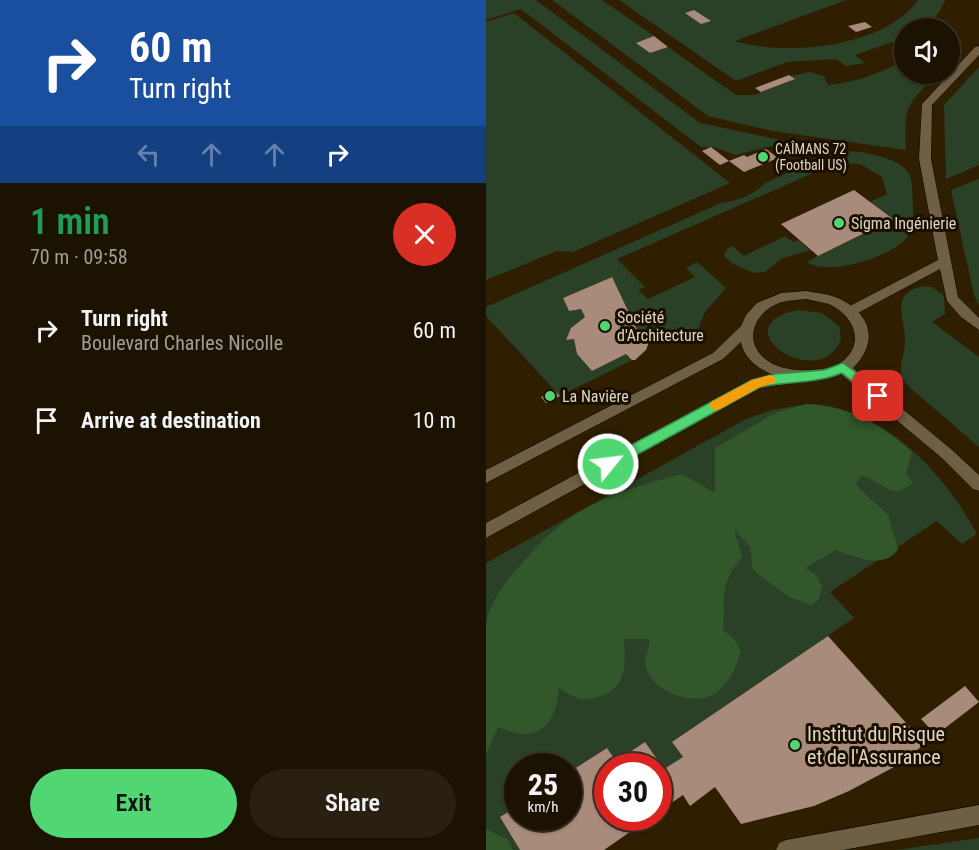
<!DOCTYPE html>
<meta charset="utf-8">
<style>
body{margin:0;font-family:"Roboto Condensed",sans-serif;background:#292011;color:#f1f3f6;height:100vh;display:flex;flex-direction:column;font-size:22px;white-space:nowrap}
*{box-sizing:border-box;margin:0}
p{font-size:20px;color:#a09e99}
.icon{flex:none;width:33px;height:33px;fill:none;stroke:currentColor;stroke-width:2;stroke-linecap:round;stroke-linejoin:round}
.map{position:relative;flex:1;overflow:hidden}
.panel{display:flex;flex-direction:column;background:#1c1202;width:486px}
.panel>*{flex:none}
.hud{background:#1a4fa0;color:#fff;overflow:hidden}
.fabs{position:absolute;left:408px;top:18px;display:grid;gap:12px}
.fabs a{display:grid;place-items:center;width:66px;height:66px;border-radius:50%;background:#1c1202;box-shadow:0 2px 4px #0004,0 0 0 2px #3a3224;font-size:30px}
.speed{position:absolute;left:18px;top:753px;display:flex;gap:12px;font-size:30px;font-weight:700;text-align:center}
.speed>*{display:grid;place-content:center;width:78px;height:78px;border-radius:50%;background:#1c1202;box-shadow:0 2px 4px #0004,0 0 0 2px #3a3224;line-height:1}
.speed small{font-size:15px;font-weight:400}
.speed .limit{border:9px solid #d22;background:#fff;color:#111}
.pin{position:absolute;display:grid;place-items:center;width:51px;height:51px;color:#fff;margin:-26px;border-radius:12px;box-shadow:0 3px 9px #0006}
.me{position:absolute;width:66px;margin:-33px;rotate:61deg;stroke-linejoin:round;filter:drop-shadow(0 0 4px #0008)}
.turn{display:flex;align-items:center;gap:21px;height:126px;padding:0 30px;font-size:27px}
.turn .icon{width:78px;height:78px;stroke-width:2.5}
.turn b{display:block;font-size:42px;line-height:51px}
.lanes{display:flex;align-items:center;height:57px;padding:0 30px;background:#0003;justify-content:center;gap:30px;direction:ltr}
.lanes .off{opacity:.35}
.round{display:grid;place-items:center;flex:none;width:63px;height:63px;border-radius:32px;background:#292011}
.head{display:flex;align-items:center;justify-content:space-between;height:102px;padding:0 30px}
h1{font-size:36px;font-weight:600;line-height:45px;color:#1e9e55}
.primary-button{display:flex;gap:12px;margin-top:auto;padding:12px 30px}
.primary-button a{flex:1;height:69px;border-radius:36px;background:#51d674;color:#111;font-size:24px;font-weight:600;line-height:69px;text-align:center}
.primary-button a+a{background:#292011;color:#f1f3f6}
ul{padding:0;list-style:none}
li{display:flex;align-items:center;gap:18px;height:90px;padding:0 30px}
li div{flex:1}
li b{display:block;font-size:22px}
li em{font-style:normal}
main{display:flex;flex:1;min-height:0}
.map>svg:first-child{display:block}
.built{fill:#2f1f00;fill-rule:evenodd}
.green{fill:#2a4027}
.forest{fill:#31572b}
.building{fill:#a88b7b}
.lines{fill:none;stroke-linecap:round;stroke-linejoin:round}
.lane-casing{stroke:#0e0400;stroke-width:1}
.street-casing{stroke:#0e0400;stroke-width:1}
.lane{fill:#6e5f45;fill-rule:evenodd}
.street{fill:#6e5f45;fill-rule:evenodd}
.route{fill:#51d674;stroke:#358b4b;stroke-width:1.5}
.slow{fill:#f59e0b}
.poi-dot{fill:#51d674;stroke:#1b0f00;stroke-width:2}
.labels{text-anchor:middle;stroke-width:6;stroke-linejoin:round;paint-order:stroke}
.far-poi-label{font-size:14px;fill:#ded6c7;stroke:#1b0f00;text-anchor:start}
.poi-label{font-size:16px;fill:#ded6c7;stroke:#1b0f00;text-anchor:start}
.near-poi-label{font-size:20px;fill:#ded6c7;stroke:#1b0f00;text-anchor:start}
</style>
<main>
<section class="panel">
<div class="hud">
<div class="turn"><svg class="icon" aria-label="right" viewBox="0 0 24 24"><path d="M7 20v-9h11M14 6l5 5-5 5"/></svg><div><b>60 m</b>Turn right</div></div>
<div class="lanes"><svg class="icon off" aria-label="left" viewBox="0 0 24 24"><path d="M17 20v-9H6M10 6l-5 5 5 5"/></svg><svg class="icon off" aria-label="ahead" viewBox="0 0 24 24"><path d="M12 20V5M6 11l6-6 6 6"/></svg><svg class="icon off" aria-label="ahead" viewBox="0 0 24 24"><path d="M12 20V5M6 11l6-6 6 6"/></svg><svg class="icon" aria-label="right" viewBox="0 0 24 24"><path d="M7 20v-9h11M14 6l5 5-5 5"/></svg></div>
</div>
<div class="head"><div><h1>1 min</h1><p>70 m · 09:58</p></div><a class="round" style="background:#d93025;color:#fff"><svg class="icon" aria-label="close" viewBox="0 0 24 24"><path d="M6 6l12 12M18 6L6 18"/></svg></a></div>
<ul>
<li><svg class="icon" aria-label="right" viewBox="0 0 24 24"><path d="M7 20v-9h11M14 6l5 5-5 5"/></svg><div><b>Turn right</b><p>Boulevard Charles Nicolle</p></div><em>60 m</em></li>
<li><svg class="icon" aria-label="arrive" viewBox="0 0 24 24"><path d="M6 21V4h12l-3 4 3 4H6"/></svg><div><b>Arrive at destination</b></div><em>10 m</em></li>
</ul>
<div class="primary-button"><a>Exit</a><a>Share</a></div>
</section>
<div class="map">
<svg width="493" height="850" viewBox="0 0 493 850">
<rect width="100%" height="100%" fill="#251802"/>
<path class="built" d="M 18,0 L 493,0 L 493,850 L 0,850 L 0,6 ZM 418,28 L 464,28 L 464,74 L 418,74 ZM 32,766 L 82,766 L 82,818 L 32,818 ZM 122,766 L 172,766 L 172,818 L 122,818 Z"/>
<path class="green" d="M 0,0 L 50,0 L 214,123 L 323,146 L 302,158 L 285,146 L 250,155 L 227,147 L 215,147 L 35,9 L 0,20 Z
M 66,0 L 116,0 L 168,36 L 151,43 L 164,53 L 182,47 L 250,95 L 268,95 L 308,79 L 305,76 L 323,72 L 338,76 L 342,85 C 371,82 393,74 418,60 L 418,74 L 451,74 C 420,106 418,105 420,150 L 287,131 L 222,116 Z
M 133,0 L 360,0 L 249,41 C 299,57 400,47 432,0 L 459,0 C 450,21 441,28 418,28 L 418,38 L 369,55 L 379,63 L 360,66 L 350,59 L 301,62 L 250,81 Z
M 28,13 L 244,183 L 87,252 L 71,251 L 0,280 L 0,22 Z
M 493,67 L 493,165 L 460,179 L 458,105 Z
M 366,151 C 383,153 421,159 425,179 C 427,187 426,198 427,207 C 427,217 429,228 421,237 C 406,256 360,269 337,267 C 331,267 325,264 320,262 L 407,219 L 384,202 L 401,194 L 396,177 L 374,164 L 350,163 L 131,259 L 159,287 L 152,290 L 162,299 L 209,277 L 200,268 L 211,262 L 240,288 L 219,312 L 210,335 L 153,334 L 125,277 L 77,298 L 83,311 L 95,309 L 99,317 L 86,328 L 80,340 L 88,339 L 91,354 L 106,371 L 140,354 L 146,360 L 74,396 L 0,316 L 0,307 L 235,203 C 248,202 271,194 279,183 L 336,157 Z
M 493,179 L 493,305 L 488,295 L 465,190 Z
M 299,236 L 307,242 L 312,240 L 324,250 L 295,259 L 279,272 L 268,273 L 247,264 L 238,256 L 241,249 L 246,246 L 258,256 Z
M 438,286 L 446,287 L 458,296 L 459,314 L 446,322 L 493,357 L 493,447 L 422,386 C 408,371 419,359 419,342 C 420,318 402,293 438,286 Z
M 312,310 L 336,313 L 353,326 L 355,339 C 334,395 232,326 312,310 Z
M 321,404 C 397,407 457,471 491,534 L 476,544 L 451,521 L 344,592 L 368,618 L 186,742 L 197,757 L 178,769 L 159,742 L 130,761 L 121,748 L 83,773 L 82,766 L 32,766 L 31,806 L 15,817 L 34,850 L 0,850 L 0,563 L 260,419 L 286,410 Z
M 493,838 L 493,850 L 410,850 Z"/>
<path class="forest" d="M 321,404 C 364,406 395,424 426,452 L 420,474 L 427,483 C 402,503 397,479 375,476 L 370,483 L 374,489 L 402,515 L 412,549 C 399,570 369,557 350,550 L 319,568 L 330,575 L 336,586 L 333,599 L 326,605 L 303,597 L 267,570 L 264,546 L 248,530 L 256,557 C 232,585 240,597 237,630 L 249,640 L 255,652 C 249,668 245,681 231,692 C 211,708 166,693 160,667 C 158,660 163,647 164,639 L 138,639 C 140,662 141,689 112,697 C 107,698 99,701 94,699 C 87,697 79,692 73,688 C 71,711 63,736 35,734 C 28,734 19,729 12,727 L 0,755 L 0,625 C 5,599 19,582 37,562 C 48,550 60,536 73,526 C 104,500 156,484 196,474 L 229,493 L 229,448 L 289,413 Z
M 0,829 L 21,839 L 27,850 L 0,850 Z"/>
<path class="building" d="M 208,10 L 225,21 L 215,24 L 199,13 Z
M 379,22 L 386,27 L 370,32 L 362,26 Z
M 168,36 L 182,47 L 164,53 L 150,43 Z
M 303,75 L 309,79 L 275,92 L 269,88 Z
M 225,147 L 243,161 L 258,155 L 261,157 L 280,149 L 292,158 L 258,172 L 243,161 L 234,165 L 216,151 Z
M 368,190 L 407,219 L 332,256 L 295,224 Z
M 126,277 L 153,334 L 174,334 L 174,343 L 163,342 L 160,350 L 149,360 L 146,360 L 140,354 L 106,371 L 91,354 L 88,339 L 80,340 L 85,328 L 99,317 L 95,309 L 83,311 L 77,298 Z
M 68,390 L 74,396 L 60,403 L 55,397 Z
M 342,636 L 439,744 L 408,767 L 363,791 L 328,806 L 255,824 L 229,787 L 204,806 L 197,795 L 172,812 L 172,766 L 122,766 L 122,818 L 164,818 L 118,850 L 34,850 L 14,817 L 32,806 L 32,818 L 82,818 L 82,773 L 121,748 L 130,761 L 159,742 L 178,769 L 197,757 L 186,742 Z
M 479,686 L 493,702 L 450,735 L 435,719 Z"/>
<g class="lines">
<defs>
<path id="lane" d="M 493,46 L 493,55 L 446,105 L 445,159 L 472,297 L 493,318 L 493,330 L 475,317 L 461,301 L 454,269 L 370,314 L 360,314 L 358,311 L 360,308 L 452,260 L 433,159 L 436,104 L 489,47 Z
M 493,805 L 493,825 L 357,850 L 290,850 L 293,843 L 300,840 Z"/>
<path id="street" d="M 320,291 C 330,293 343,294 352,298 C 386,314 393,342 367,368 L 466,450 L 493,475 L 493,491 L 487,489 L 456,458 L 355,374 L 341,379 L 313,381 L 274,388 L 0,538 L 0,523 L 266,379 L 287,375 C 272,368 258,359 255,342 L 237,359 L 0,483 L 0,470 L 227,353 L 255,326 L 260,315 L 271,303 L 295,293 ZM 320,299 C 327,301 336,302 343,304 C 367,315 380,342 357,361 C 348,368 337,369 326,370 C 310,371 291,369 278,358 C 255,338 272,308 297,302 C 304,300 313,300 320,299 Z"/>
</defs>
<use href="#lane" class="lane-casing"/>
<use href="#street" class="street-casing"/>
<use href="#lane" class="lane"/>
<use href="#street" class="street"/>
</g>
<path class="route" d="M 357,363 L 397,392 L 399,396 L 397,399 L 388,399 L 356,373 C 330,384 301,381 274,387 L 127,468 L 122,470 L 115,464 L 117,460 L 266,380 L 289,374 L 338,370 Z"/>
<path class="slow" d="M 284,375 L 288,377 L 290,380 L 288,383 L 274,387 L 234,409 L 229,411 L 223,406 L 225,402 L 266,380 Z"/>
<g class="poi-dot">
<circle cx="277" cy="157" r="6"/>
<circle cx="353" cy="223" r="6"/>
<circle cx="119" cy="326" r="6"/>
<circle cx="64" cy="396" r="6"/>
<circle cx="309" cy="745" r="6"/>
</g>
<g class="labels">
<g class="far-poi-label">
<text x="289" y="154">CAÎMANS 72<tspan x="289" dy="16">(Football US)</tspan></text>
</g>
<g class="poi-label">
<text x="365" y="229">Sigma Ingénierie</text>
<text x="131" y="323">Société<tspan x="131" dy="18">d'Architecture</tspan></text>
<text x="76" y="402">La Navière</text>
</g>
<g class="near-poi-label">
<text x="321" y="741">Institut du Risque<tspan x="321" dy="23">et de l'Assurance</tspan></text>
</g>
</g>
</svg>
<div class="fabs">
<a><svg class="icon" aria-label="sound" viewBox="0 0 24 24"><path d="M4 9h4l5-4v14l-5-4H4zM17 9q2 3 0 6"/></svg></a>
</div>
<div class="speed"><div>25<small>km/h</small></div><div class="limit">30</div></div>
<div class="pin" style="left:392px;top:396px;background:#d93025"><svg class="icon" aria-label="arrive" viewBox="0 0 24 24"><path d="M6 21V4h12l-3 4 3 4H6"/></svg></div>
<svg class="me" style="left:122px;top:464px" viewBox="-20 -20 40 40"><circle r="17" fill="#51d674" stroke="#fff" stroke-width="3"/><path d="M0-11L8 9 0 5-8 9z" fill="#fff"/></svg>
</div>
</main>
